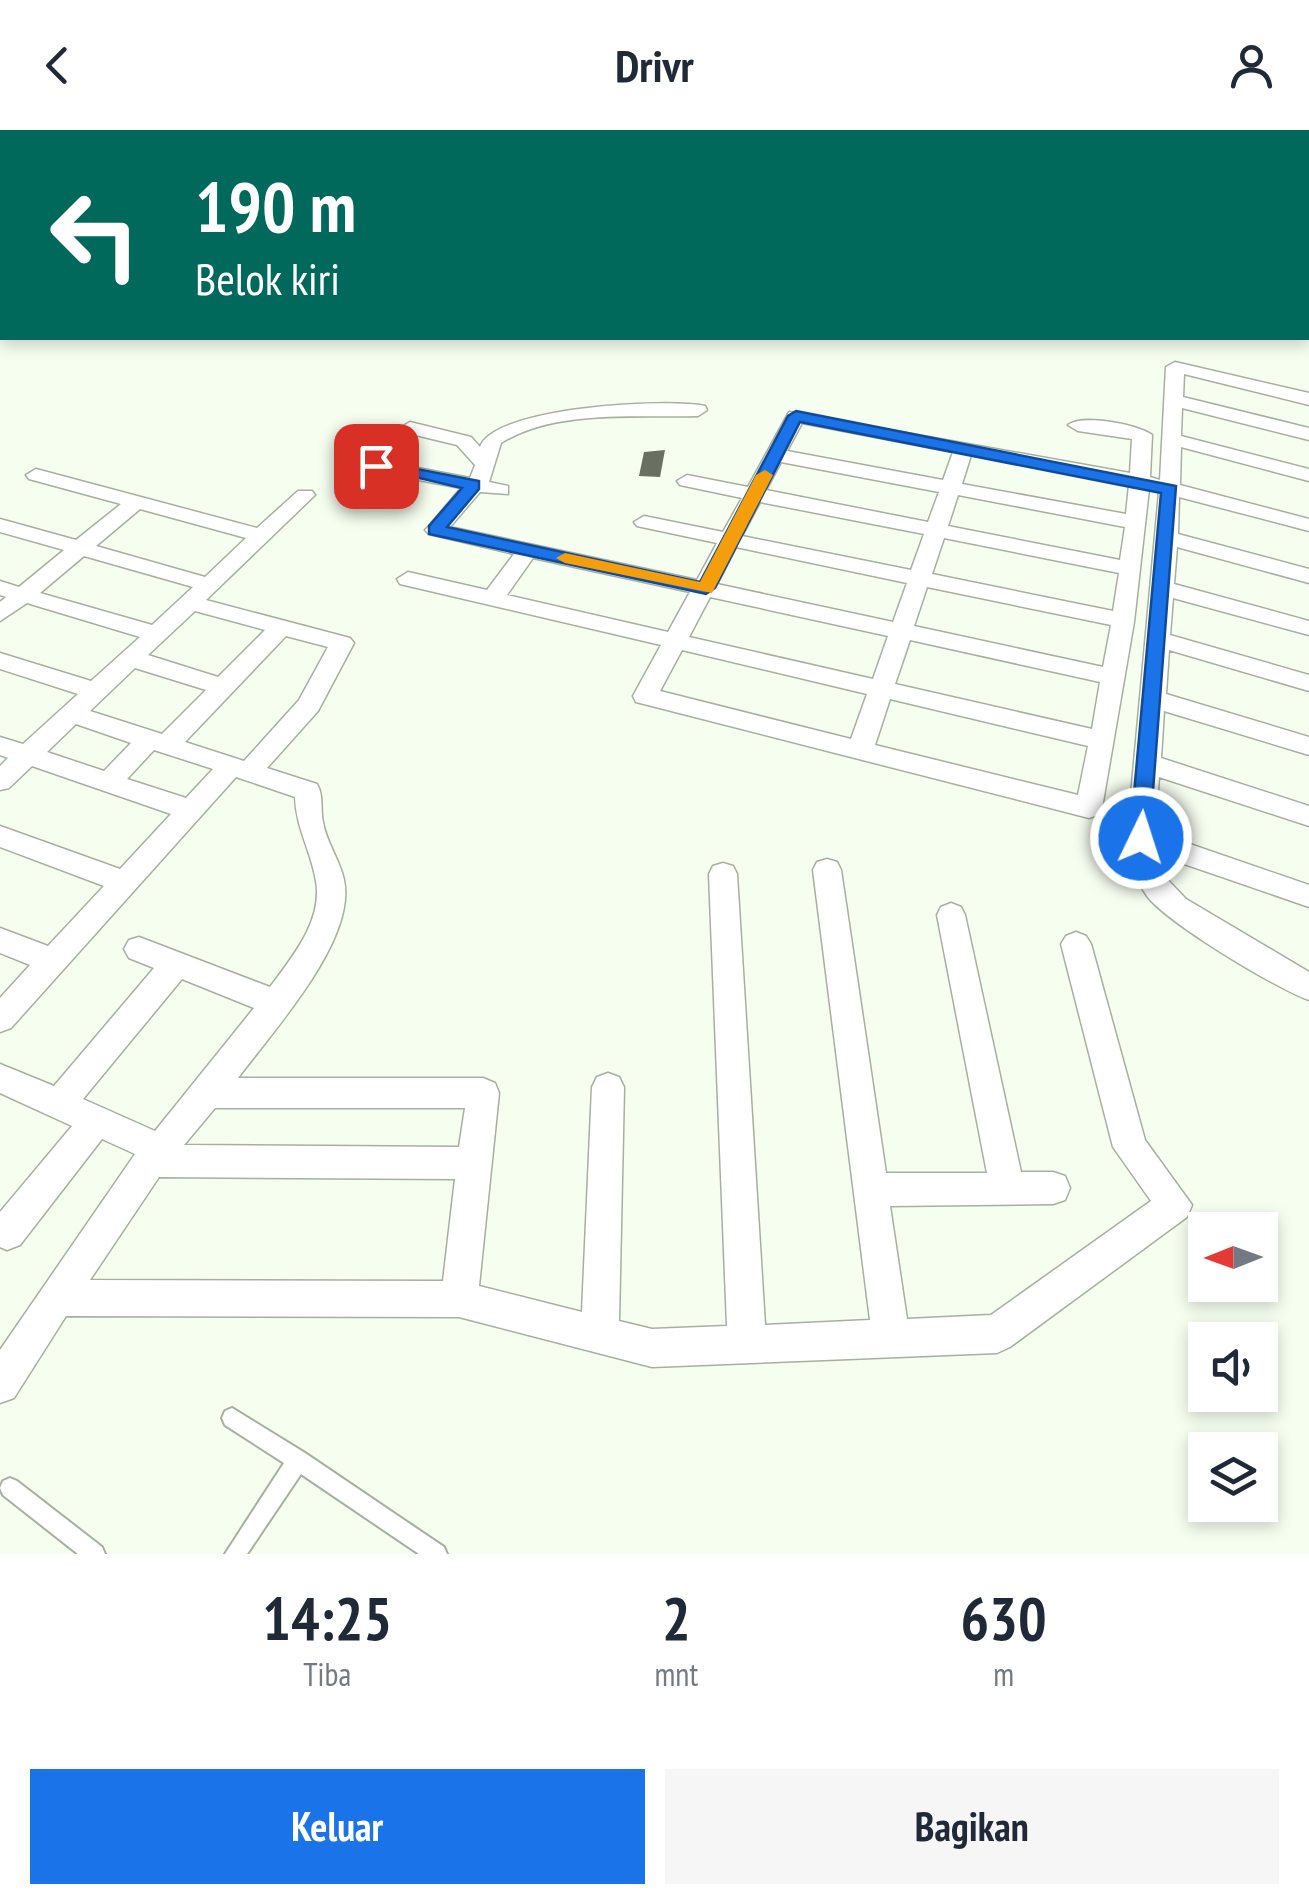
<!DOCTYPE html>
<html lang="id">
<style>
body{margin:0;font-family:"PT Sans Narrow",sans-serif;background:#f6f6f7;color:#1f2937;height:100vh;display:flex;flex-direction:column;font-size:38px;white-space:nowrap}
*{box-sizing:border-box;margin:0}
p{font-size:32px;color:#747a83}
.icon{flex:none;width:55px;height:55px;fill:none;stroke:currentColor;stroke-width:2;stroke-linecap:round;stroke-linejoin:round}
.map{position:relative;height:1424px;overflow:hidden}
.drawer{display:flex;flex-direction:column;background:#fff;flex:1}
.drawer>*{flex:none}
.hud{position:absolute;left:0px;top:0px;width:1310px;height:210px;box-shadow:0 5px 15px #0003;background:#00695c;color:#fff;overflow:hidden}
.needle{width:65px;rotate:269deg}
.fabs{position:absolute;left:1188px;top:1082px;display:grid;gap:20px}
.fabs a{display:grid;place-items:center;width:90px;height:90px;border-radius:0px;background:#fff;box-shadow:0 5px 15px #0003;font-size:50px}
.pin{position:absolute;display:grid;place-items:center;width:85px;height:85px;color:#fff;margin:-42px;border-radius:20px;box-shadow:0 5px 15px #0006}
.me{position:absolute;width:110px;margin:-55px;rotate:4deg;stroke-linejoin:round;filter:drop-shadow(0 0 8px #0008)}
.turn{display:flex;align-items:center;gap:35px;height:210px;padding:0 30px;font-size:45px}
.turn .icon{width:130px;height:130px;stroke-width:2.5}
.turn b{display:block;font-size:70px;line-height:85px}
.eta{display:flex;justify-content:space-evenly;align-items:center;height:170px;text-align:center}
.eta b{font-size:60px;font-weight:800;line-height:70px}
.button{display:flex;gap:20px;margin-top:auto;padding:20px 30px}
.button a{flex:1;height:115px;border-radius:0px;background:#1a73e8;color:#fff;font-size:40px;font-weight:800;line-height:115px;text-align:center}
.button a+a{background:#f6f6f7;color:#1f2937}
header{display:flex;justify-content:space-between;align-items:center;height:130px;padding:0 30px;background:#fff;font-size:45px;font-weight:800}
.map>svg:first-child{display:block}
.building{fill:#687161}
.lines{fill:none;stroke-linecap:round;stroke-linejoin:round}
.service-casing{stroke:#a6b09f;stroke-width:4}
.minor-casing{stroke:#a6b09f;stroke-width:3}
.service{fill:#fff;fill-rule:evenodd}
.minor{fill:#fff;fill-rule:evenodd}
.route{fill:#1a73e8;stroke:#114b97;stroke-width:2.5}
.slow{fill:#f59e0b}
</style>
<header><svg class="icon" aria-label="back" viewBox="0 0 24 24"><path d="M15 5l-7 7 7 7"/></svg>Drivr<svg class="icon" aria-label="person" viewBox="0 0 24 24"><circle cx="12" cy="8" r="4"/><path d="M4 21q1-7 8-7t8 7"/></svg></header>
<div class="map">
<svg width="1309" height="1424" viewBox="0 0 1309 1424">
<rect width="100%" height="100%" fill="#f6fef0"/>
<path class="building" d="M 665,320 L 660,347 L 639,346 L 644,322 Z"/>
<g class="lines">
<defs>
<path id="service" d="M 232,1278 L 305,1323 L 444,1417 L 447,1424 L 419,1424 L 301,1344 L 247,1424 L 225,1424 L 284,1333 L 225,1295 L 222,1288 L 225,1281 Z
M 10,1348 L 17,1351 L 102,1417 L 105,1424 L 78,1424 L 3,1365 L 0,1358 L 3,1351 Z"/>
<path id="minor" d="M 2,0 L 17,0 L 19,2 L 4,2 Z
M 767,0 L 1062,0 L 1064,2 L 769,2 Z
M 1070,0 L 1084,0 L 1086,2 L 1072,2 Z
M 0,109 L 2,110 L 2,119 L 0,119 Z
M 2,157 L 2,168 L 0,169 L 0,158 Z
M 1175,232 L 1309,263 L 1309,275 L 1184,244 L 1183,267 L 1309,298 L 1309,310 L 1182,278 L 1181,306 L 1309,339 L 1309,351 L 1181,317 L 1180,355 L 1309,389 L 1309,401 L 1179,367 L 1178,404 L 1309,439 L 1309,453 L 1177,417 L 1174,454 L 1309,491 L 1309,505 L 1173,468 L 1170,505 L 1309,545 L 1309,561 L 1169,520 L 1166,564 L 1309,607 L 1309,625 L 1164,581 L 1161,628 L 1309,676 L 1309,696 L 1159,647 L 1155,702 L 1309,755 L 1309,777 L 1158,725 L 1165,747 L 1186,769 L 1309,842 L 1309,870 C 1277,859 1166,792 1147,766 C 1135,749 1131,729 1127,708 L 1159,362 L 1149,359 L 1134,492 L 1102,678 L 1098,685 L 1089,688 L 636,572 L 633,566 L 661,515 L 400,454 L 397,449 L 408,442 L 487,460 L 514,424 L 429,404 L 425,400 L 429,396 L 461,358 L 376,342 L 366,336 L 376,330 L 470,348 L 475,335 L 457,315 L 403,302 L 400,298 L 410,292 L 471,307 L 480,317 C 493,277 667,268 705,276 L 707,280 L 698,286 C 636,288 555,279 501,313 L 489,352 L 508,356 L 508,364 L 480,362 L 450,397 L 697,450 L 717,413 L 637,396 L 634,392 L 644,386 L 723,402 L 742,368 L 680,355 L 677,351 L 687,345 L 748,357 L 789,282 L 1130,343 L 1132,309 L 1078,301 L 1068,295 C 1083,284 1137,294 1152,305 L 1150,347 L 1160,350 L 1166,237 ZM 802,293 L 953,322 L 943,350 L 787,321 ZM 971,325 L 1129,355 L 1126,384 L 962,354 ZM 781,332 L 939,362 L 928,392 L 766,360 ZM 958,365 L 1125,397 L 1120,430 L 948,396 ZM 760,372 L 924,404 L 911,440 L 742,406 ZM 944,408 L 1119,443 L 1113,481 L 932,444 ZM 736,417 L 907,453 L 893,492 L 717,454 ZM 533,428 L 690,462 L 668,502 L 507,465 ZM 927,457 L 1111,495 L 1103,537 L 914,496 ZM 710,467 L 888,506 L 873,549 L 689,507 ZM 910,510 L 1100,552 L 1092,599 L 895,554 ZM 682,520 L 867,564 L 851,609 L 660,561 ZM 890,569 L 1088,616 L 1078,665 L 875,615 Z
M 36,339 L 257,398 L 298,361 L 312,361 L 315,365 L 206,470 L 350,508 L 354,513 L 318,581 L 267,638 L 317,654 C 324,666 320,679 323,692 C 326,712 340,730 344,750 C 357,810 272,902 238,948 L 483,948 L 495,953 L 499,963 L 479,1156 L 582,1182 L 592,957 L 597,947 L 608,943 L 619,947 L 624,957 L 619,1191 L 652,1199 L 727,1196 L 709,744 L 713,736 L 723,733 L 733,736 L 737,744 L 765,1195 L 870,1190 L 813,740 L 817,732 L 827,729 L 837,732 L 841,740 L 886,1043 L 987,1043 L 937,785 L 941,777 L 951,773 L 961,777 L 965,785 L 1021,1042 L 1053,1042 L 1065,1046 L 1070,1058 L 1065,1070 L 1053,1074 L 890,1076 L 907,1189 L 991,1185 L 1151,1071 L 1113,1017 L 1061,814 L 1066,806 L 1076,802 L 1086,806 L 1091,814 L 1145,1010 L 1192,1075 L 1187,1087 L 1010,1217 L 997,1223 L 652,1237 L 459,1187 L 66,1186 L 14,1268 L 0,1273 L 0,1220 L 135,1024 L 102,1009 L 20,1115 L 7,1120 L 0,1117 L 0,1082 L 72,996 L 0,963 L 0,934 L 54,956 L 154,838 L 129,828 L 124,819 L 129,810 L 139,807 L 270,857 C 292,827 323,791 316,751 C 311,721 296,698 295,667 L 236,647 L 11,898 L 0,902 L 0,868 L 30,835 L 0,823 L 0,798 L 48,816 L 104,756 L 0,717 L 0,696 L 120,739 L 171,684 L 32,636 L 9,658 L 0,660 L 0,636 L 8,628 L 0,625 L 0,607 L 23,614 L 78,564 L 0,539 L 0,523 L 91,551 L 140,507 L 27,473 L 0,491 L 0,472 L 6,467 L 0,465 L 0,451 L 19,457 L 64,420 L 0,402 L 0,389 L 76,410 L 121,374 L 29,349 L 26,345 ZM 140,379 L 246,408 L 205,447 L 96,416 ZM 84,426 L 193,457 L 152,495 L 40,463 ZM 195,481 L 265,500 L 218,547 L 148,525 ZM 286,506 L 328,517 L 299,570 L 244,631 L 185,612 ZM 135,538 L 206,560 L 162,604 L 90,581 ZM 76,594 L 131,613 L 104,641 L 47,622 ZM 154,620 L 213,639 L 186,668 L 127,649 ZM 182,849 L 254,878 L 155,1001 L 83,969 ZM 215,978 L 465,978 L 459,1017 L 184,1015 ZM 159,1047 L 455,1049 L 443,1151 L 90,1150 Z"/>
</defs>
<use href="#service" class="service-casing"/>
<use href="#minor" class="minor-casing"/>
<use href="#service" class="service"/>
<use href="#minor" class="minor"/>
</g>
<path class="route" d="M 796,281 L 1176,356 L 1149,714 L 1141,717 L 1130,708 L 1161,363 L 800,292 L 715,458 L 706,464 L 429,404 L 429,396 L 462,358 L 368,336 L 376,331 L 479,351 L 479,359 L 447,397 L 700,452 L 788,286 Z"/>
<path class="slow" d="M 765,340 L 773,345 L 712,463 L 565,433 L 556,428 L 565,423 L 700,452 L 756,345 Z"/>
</svg>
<div class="fabs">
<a><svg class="needle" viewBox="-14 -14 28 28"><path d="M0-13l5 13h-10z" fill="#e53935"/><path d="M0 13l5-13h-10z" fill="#747a83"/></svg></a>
<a><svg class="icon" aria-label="sound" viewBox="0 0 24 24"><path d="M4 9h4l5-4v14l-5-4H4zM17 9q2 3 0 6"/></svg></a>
<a><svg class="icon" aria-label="layers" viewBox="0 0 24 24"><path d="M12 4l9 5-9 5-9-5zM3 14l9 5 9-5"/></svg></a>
</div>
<div class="pin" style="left:376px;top:336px;background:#d93025"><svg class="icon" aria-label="arrive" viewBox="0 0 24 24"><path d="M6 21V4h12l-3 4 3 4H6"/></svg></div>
<svg class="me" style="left:1141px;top:708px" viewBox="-20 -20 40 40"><circle r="17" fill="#1a73e8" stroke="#fff" stroke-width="3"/><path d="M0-11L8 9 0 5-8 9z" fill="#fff"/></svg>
<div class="hud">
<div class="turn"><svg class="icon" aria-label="left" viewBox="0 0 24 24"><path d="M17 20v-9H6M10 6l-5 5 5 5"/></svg><div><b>190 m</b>Belok kiri</div></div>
</div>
</div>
<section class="drawer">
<div class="eta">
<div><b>14:25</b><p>Tiba</p></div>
<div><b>2</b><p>mnt</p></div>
<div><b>630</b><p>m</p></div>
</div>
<div class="button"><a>Keluar</a><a>Bagikan</a></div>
</section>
